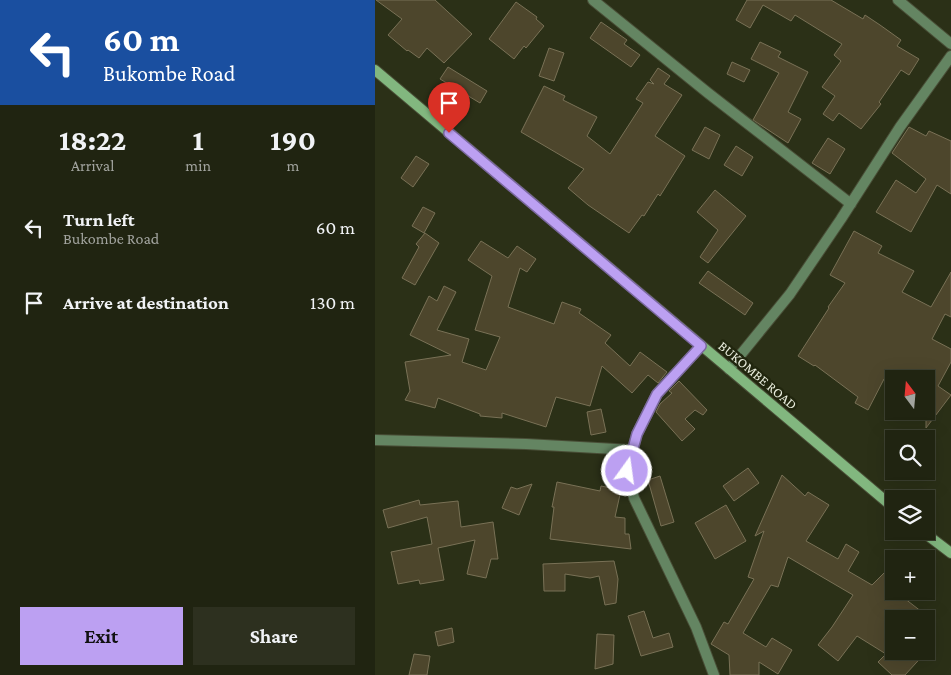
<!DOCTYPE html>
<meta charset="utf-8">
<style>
body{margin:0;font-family:"Crimson Pro",serif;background:#2d301f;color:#f1f3f6;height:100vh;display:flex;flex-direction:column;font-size:19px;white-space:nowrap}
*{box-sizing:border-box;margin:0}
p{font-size:16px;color:#a2a49f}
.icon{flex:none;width:28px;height:28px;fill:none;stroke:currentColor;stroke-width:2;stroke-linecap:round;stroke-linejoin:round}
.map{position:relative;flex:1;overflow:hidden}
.panel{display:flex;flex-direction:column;background:#202411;width:375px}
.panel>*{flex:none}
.banner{background:#1a4fa0;color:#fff;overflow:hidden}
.needle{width:32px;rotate:344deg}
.controls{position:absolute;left:510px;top:370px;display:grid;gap:10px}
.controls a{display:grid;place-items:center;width:50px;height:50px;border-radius:0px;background:#202411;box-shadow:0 5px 20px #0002,0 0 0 1px #3d4131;font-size:25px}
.pin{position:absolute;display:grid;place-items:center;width:42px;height:42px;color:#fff;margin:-51px -21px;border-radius:50% 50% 50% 0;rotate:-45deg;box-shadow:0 0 5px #0007}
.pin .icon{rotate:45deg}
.me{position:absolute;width:55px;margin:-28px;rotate:14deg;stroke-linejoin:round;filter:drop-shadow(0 0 4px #0008)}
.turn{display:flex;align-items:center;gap:18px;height:105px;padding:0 20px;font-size:22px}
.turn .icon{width:65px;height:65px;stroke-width:2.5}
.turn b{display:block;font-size:35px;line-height:42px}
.eta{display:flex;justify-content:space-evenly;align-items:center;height:85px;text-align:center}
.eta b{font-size:30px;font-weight:700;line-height:35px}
.action{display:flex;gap:10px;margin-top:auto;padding:10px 20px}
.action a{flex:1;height:58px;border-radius:0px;background:#bca0f2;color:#111;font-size:20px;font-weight:700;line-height:58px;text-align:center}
.action a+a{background:#2d301f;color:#f1f3f6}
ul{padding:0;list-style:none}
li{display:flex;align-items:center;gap:15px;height:75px;padding:0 20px}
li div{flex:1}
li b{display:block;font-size:19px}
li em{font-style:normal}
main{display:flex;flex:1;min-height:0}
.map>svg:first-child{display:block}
.building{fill:#4d462c;stroke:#797156}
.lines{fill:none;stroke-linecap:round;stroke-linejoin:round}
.street-casing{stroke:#494e37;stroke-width:12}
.secondary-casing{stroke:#494e37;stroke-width:12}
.street{stroke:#648562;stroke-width:10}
.secondary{stroke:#82b77f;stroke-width:10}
.route-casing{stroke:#7a689d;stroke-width:12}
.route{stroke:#bca0f2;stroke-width:9}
.labels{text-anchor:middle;stroke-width:5;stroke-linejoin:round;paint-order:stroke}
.street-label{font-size:14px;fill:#e9eddd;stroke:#21260e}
</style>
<main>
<section class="panel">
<div class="banner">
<div class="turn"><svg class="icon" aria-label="left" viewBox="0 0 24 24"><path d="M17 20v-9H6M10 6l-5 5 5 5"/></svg><div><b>60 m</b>Bukombe Road</div></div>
</div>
<div class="eta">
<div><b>18:22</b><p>Arrival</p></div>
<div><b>1</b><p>min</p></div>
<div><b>190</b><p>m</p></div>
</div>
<ul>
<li><svg class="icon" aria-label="left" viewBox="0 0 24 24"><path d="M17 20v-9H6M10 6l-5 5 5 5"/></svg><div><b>Turn left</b><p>Bukombe Road</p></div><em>60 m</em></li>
<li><svg class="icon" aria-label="arrive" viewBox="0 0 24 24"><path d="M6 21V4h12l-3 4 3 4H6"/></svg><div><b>Arrive at destination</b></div><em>130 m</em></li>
</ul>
<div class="action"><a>Exit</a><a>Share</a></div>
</section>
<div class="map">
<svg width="576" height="675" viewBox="0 0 576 675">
<rect width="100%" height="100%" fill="#2b3017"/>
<path class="building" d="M 1,0 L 60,0 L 97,34 L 69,63 L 52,48 L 44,58 L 33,50 L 32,51 L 13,35 L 27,19 Z
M 372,0 L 456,0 L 488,19 L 490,15 L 505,25 L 526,40 L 522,46 L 544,59 L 534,75 L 526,70 L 504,102 L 506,104 L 486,129 L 464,113 L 458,121 L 448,114 L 460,96 L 447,87 L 466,61 L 459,55 L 467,44 L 420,15 L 416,21 L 388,5 L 375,28 L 361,20 Z
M 141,2 L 162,17 L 161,19 L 169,26 L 151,48 L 149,46 L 139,59 L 114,39 Z
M 226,22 L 252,40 L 249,44 L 265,55 L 256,67 L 215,38 Z
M 385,42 L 406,52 L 403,57 L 433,72 L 413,112 L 426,119 L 413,143 L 378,120 L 404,73 L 376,59 Z
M 174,48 L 189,53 L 179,81 L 164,76 Z
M 357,62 L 375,70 L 369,82 L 352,74 Z
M 73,67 L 112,91 L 105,103 L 65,79 Z
M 283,68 L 295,76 L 289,84 L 307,95 L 280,136 L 310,156 L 285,196 L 283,194 L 269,216 L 267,215 L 254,233 L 213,205 L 193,188 L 209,169 L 146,132 L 169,86 L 190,96 L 188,100 L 222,117 L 212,136 L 235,154 L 268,103 L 261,99 L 273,82 L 279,84 L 275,80 Z
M 330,127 L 345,135 L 334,159 L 317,150 Z
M 534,127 L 551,136 L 554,131 L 576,141 L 576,194 L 562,185 L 536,232 L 501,212 L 521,180 L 541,193 L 551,179 L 517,153 Z
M 453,138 L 470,149 L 455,174 L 437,163 Z
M 361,146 L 378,157 L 367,176 L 349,165 Z
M 41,156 L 54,164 L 38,187 L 26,178 Z
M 340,190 L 371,216 L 333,263 L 325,257 L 343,230 L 322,212 Z
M 48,207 L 60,213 L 49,233 L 37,226 Z
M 479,231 L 507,246 L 503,253 L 539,271 L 527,292 L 556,307 L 576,272 L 576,317 L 570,314 L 557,339 L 576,349 L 576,362 L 563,386 L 576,395 L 551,428 L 551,379 L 509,379 L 493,410 L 480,403 L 483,397 L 440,365 L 439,366 L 423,356 L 454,308 L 453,307 L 470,283 L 455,275 Z
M 50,233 L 64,243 L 40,285 L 27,278 L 44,247 L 41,244 Z
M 106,241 L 133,258 L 142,246 L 161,259 L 152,272 L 145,268 L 133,307 L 179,324 L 187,302 L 206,309 L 204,313 L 236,335 L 230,343 L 255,366 L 265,352 L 292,372 L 283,383 L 273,375 L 257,393 L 227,366 L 215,406 L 181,397 L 171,427 L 127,413 L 127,418 L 105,416 L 105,414 L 63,398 L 60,408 L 30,400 L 35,391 L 30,362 L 76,355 L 35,335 L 54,296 L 62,301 L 69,286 L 81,292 L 62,330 L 94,339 L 87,362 L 111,370 L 125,337 L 100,330 L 117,276 L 93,260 Z
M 333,271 L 378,303 L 370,315 L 324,283 Z
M 304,381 L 332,410 L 328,415 L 320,410 L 310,419 L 320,429 L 307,441 L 281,412 L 285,404 L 297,393 L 294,391 Z
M 226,409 L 231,432 L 216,435 L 212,412 Z
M 373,468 L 384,483 L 359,501 L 348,486 Z
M 407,475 L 430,496 L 433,492 L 454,505 L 431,541 L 463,559 L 471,544 L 484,552 L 473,571 L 497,585 L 519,563 L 519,591 L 535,591 L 529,598 L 556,619 L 519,619 L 519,651 L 552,651 L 530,675 L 517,675 L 503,662 L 511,654 L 482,636 L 463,661 L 443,645 L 457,627 L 478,595 L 413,557 L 403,587 L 396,585 L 368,633 L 391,647 L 397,638 L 417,650 L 403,674 L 384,662 L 384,675 L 355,675 L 354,655 L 336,644 L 349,622 L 353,624 L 379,579 L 373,577 L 389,531 L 380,536 Z
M 285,476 L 299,522 L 286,526 L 273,480 Z
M 182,482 L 225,491 L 226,486 L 246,490 L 240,517 L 250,518 L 250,534 L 254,534 L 256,549 L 175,539 L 179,507 L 177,507 Z
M 157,484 L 144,515 L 127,508 L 136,487 L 142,489 Z
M 44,500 L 45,505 L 83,501 L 86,527 L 118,522 L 123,559 L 116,559 L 111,578 L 92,574 L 100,540 L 63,548 L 69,580 L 45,584 L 44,580 L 23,584 L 16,552 L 57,544 L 52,517 L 13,528 L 8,510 Z
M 351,505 L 371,541 L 340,559 L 320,523 Z
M 239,561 L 243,579 L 241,603 L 230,605 L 224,576 L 215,578 L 190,574 L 190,591 L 169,591 L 168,564 Z
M 269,611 L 278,638 L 294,633 L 298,647 L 266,656 L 253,616 Z
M 77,628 L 79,642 L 63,646 L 60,632 Z
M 222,634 L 239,635 L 238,664 L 220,669 Z
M 39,654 L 55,656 L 52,675 L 34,675 Z"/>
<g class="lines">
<defs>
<path id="street" d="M 218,0 L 333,93 L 476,204
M 523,0 L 576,44
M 326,346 L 282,394 L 262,434 L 252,471 L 259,498 L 321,627 L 339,675
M 354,369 L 415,294 L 466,219 L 525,127 L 576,56
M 0,440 L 151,444 L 258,450"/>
<path id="secondary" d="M 0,70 L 519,508
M 547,531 L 576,553"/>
</defs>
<use href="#street" class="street-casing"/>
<use href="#secondary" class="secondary-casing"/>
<use href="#street" class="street"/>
<use href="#secondary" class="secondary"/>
</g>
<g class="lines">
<defs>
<path id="route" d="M 74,133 L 326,346 L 282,394 L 262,434 L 252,471"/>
</defs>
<use href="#route" class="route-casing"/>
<use href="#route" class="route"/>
</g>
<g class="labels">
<g class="street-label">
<text transform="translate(383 375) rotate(40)" y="5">BUKOMBE ROAD</text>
</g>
</g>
</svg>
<div class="controls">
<a><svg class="needle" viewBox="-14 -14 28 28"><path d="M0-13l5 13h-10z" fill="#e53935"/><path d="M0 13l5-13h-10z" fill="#a2a49f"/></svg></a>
<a><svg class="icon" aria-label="search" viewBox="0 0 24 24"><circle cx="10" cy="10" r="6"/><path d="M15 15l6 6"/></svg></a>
<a><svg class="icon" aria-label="layers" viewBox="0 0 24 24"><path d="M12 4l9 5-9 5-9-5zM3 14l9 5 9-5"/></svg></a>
<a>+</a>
<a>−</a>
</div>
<div class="pin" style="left:74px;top:133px;background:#d93025"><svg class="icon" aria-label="arrive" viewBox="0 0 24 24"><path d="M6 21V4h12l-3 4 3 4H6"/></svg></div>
<svg class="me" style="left:252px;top:471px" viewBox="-20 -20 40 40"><circle r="17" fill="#bca0f2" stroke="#fff" stroke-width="3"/><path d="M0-11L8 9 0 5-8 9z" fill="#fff"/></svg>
</div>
</main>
